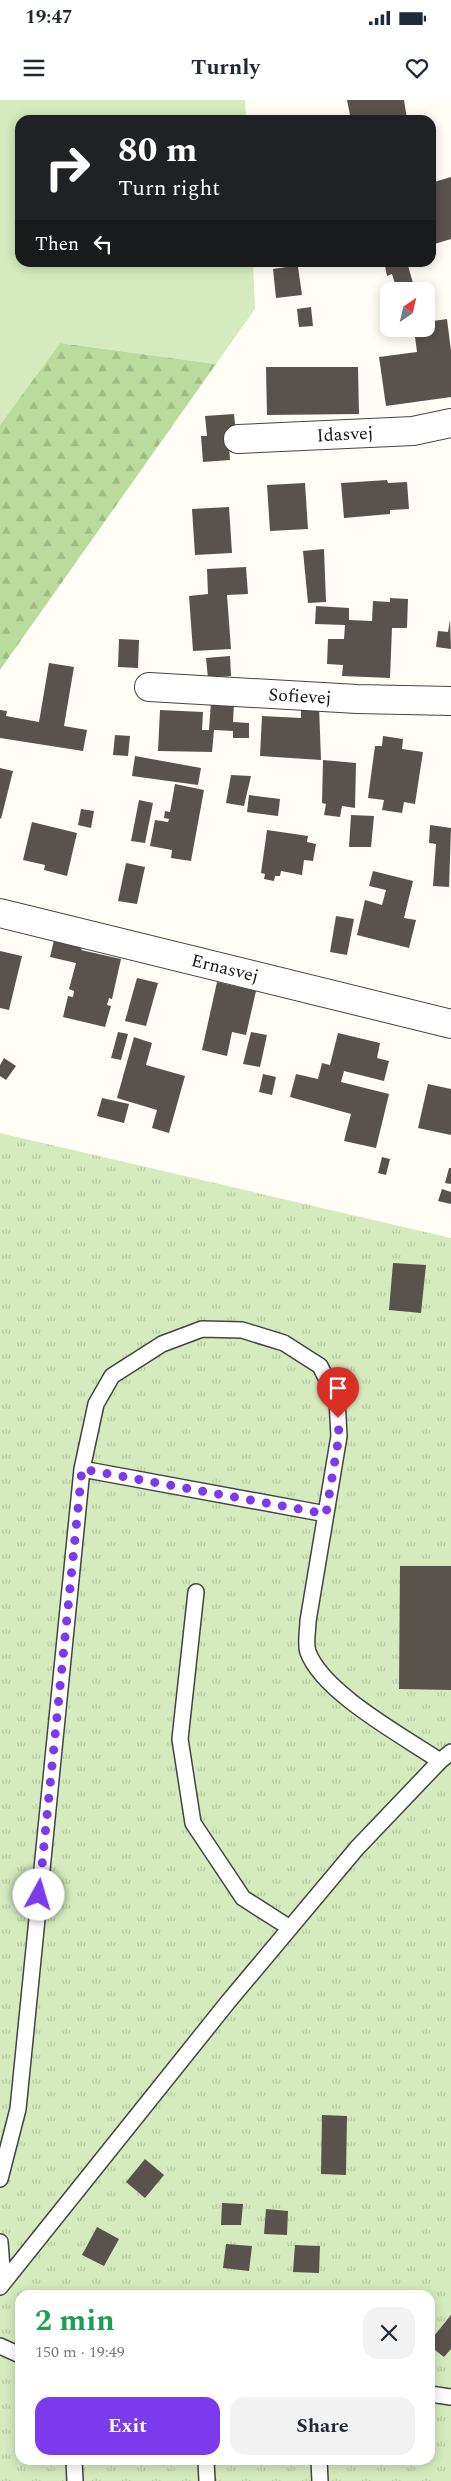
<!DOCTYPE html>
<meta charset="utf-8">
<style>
body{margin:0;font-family:Spectral,serif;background:#f2f2f3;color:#1f2937;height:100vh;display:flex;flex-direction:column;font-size:19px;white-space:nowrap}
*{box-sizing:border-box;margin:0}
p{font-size:16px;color:#747a83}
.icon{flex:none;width:28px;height:28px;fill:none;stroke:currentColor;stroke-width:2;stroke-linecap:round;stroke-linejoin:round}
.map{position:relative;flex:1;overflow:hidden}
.sheet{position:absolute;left:15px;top:2190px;width:420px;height:175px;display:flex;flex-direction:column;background:#fff;border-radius:15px;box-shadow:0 2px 12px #0003}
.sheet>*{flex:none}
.guide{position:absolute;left:15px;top:15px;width:421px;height:152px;border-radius:15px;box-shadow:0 2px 12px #0003;background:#202124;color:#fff;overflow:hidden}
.needle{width:32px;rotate:34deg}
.controls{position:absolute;left:380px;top:182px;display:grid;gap:10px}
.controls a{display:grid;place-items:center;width:55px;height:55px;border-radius:10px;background:#fff;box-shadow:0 2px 12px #0003;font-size:25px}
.pin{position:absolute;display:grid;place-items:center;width:42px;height:42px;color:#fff;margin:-51px -21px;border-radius:50% 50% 50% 0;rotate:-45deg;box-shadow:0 0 5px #0007}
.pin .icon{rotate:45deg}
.me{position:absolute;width:55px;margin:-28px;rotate:6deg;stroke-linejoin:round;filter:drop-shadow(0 0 4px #0008)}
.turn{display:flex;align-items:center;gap:18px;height:105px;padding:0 20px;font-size:22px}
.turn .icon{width:65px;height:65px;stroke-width:2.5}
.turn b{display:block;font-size:35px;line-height:42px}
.then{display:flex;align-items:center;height:48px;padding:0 20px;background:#0003;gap:10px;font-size:19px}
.round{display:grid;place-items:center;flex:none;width:52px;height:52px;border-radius:15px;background:#f2f2f3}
.overview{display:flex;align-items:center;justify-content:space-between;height:85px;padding:0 20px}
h1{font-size:30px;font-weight:700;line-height:38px;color:#1e9e55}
.cta{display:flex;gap:10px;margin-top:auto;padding:10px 20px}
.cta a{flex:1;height:58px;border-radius:15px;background:#7c3aed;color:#fff;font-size:20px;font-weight:700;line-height:58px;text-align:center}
.cta a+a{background:#f2f2f3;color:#1f2937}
.status{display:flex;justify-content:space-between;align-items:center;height:35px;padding:0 25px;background:#fff;direction:ltr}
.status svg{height:14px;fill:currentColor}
header{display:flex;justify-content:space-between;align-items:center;height:65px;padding:0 20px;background:#fff;font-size:22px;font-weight:700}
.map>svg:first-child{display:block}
.grass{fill:#d5ebbd}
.forest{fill:url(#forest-firs)}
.park{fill:url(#park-tufts);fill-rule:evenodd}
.building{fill:#5a524d}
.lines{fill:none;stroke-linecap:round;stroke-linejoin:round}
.lane-casing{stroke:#444;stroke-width:18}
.street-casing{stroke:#444;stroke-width:30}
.lane{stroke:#fff;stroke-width:15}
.street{stroke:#fff;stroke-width:28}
.route{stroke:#7c3aed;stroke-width:9;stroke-dasharray:0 16.2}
.labels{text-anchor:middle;stroke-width:5;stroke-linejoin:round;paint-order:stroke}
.street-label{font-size:18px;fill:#111;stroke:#fff}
</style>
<div class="status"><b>19:47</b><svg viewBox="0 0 49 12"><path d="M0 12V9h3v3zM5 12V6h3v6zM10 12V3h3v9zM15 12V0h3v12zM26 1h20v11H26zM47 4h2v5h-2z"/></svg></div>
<header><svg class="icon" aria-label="menu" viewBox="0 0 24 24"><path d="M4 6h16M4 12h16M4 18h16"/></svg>Turnly<svg class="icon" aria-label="heart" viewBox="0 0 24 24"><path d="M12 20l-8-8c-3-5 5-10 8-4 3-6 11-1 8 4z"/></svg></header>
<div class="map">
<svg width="451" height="2381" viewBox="0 0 451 2381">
<defs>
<pattern id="forest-firs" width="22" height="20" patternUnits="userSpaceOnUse" patternTransform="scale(1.25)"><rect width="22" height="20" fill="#b9dc9c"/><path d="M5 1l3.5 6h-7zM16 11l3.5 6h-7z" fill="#9ebc85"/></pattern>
<pattern id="park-tufts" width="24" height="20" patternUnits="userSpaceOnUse" patternTransform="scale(1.25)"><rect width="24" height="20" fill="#d5ebbd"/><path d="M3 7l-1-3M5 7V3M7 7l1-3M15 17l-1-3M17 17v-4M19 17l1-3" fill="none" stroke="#b6c8a1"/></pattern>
</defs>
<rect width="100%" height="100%" fill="#fffdf5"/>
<path class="grass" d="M 0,0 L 245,0 L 246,20 L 20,20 L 20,162 L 253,163 L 255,209 L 216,264 L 60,243 L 0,325 Z"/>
<path class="forest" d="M 60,243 L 216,264 L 0,570 L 0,325 Z"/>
<path class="park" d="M 0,1033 L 451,1138 L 451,2381 L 0,2381 ZM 20,2195 L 430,2195 L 430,2360 L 20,2360 Z"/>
<path class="building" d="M 347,0 L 404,0 L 407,19 L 351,20 Z
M 451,77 L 451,139 L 431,145 L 431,83 Z
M 292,162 L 322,164 L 298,167 L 302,195 L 276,198 L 273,169 L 293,166 Z
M 389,162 L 407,162 L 413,183 L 396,187 L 392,174 L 387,176 L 385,166 L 390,165 Z
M 311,207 L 313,226 L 299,227 L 297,209 Z
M 447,219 L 451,251 L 451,297 L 386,306 L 379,257 L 417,252 L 414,229 L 426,229 L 426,222 Z
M 266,267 L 358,267 L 359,314 L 267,315 Z
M 234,314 L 236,334 L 228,334 L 230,360 L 203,362 L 201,336 L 207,336 L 205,316 Z
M 387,380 L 388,383 L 407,382 L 409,409 L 390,410 L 390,414 L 344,418 L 341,383 Z
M 305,383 L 308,429 L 270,431 L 267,385 Z
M 229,407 L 232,453 L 195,455 L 192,409 Z
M 324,449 L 326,502 L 308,503 L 303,451 Z
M 246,467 L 248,494 L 227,495 L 231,549 L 193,551 L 189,496 L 208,494 L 207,469 Z
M 390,498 L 408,499 L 407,528 L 392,528 L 390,578 L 342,576 L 343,565 L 327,564 L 328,539 L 344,539 L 345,525 L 315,524 L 316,506 L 349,508 L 349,520 L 372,521 L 373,501 L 390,502 Z
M 450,520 L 451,549 L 436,547 L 438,531 L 448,532 Z
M 119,539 L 139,540 L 138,568 L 118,567 Z
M 230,556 L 231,576 L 208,578 L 206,558 Z
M 49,563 L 74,567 L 64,626 L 87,630 L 83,651 L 0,638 L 0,610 L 7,611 L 6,616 L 39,622 Z
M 211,602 L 234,603 L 233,622 L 249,623 L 249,638 L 233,638 L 233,631 L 214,630 L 212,652 L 158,651 L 160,610 L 203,612 L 202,630 L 209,630 Z
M 301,605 L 319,606 L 321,660 L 260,656 L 262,616 L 301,618 Z
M 115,635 L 130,636 L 128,656 L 113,655 Z
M 383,636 L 403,639 L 402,649 L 423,652 L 415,704 L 404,702 L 402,713 L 382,710 L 384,700 L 368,698 L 375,646 L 382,646 Z
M 135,656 L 201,668 L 198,685 L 132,676 Z
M 323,660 L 356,663 L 355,708 L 342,706 L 340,717 L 324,715 L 326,704 L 322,703 Z
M 0,668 L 13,671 L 1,719 L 0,718 Z
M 231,675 L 251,676 L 244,706 L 226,703 Z
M 175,684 L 204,690 L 191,761 L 171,758 L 172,750 L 150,746 L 155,720 L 168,722 L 169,719 L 164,718 L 165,711 L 170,712 Z
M 249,695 L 280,699 L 278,716 L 247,712 Z
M 139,700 L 153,703 L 145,743 L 131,741 Z
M 81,709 L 94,711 L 91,728 L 78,725 Z
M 351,715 L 374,716 L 371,747 L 349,747 Z
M 32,722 L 77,733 L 67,776 L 44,770 L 45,765 L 23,760 Z
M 430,725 L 451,728 L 449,787 L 433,786 L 436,744 L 429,743 Z
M 267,730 L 308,736 L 307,742 L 316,744 L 313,761 L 304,760 L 302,775 L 281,771 L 280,776 L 275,776 L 274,781 L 264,779 L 265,774 L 261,773 Z
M 126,763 L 145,767 L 137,804 L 118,801 Z
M 373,771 L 413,781 L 404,818 L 416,820 L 409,848 L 357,835 L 365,800 L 382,805 L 386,790 L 369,786 Z
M 336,816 L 354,819 L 347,855 L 330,852 Z
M 54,840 L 83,846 L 81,850 L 121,859 L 112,899 L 109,898 L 107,905 L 111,906 L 105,927 L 63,917 L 68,896 L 73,897 L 74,891 L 69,889 L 76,863 L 50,857 Z
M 0,851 L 22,856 L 9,910 L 0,908 Z
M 137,878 L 158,883 L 146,926 L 125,921 Z
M 217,882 L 256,891 L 246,935 L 232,932 L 227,956 L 202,950 Z
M 118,932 L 128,934 L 121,960 L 111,958 Z
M 251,932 L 267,935 L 260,967 L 243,964 Z
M 338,933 L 380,943 L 377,958 L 389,961 L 384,981 L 344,971 L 341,982 L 389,994 L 376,1048 L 344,1041 L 351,1014 L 290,997 L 296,974 L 318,979 L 322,963 L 330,965 Z
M 134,937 L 152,943 L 146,965 L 185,976 L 169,1033 L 152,1028 L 157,1010 L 117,998 Z
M 4,958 L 16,966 L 6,980 L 0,976 L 0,965 Z
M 263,974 L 276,977 L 272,995 L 259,992 Z
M 428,984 L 451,989 L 451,1035 L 418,1028 Z
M 102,998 L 129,1004 L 124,1023 L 97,1016 Z
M 382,1057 L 390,1059 L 386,1075 L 378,1073 Z
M 449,1068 L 451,1068 L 451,1084 L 445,1083 Z
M 442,1089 L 451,1092 L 451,1104 L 438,1101 Z
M 393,1163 L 426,1165 L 421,1213 L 389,1210 Z
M 400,1466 L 451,1466 L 451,1590 L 399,1589 Z
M 322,2015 L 347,2016 L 346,2075 L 321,2074 Z
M 145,2059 L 164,2075 L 145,2098 L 126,2082 Z
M 222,2103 L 243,2104 L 241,2125 L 221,2125 Z
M 266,2109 L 288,2111 L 287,2135 L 264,2134 Z
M 97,2127 L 119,2139 L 104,2166 L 82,2155 Z
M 226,2144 L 252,2146 L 249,2171 L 223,2168 Z
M 295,2145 L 320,2146 L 319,2173 L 293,2172 Z
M 451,2215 L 451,2249 L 444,2257 L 430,2246 L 430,2241 Z"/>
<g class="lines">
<defs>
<path id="lane" d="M 82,1369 L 326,1414
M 196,1492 L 180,1639 L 193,1723 L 243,1798 L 290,1828
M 0,2079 L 18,2009 L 82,1369 L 96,1304 L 112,1276 L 162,1244 L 202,1229 L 242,1230 L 284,1243 L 320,1266 L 337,1300 L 339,1336 L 308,1521 C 308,1530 305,1544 308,1552 C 323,1593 403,1636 440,1661
M 0,2142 L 3,2181
M 0,2187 L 228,1902 L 357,1748 L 440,1661 L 451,1652
M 0,2246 L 20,2255
M 430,2294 L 451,2297
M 74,2360 L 75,2381
M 206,2360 L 207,2381
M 319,2360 L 320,2381"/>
<path id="street" d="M 238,339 L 413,331 L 451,323
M 149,587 L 357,599 L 451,601
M 0,813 L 451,924"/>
</defs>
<use href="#lane" class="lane-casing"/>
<use href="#street" class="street-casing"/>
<use href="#lane" class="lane"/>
<use href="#street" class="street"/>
</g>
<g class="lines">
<path class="route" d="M 39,1795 L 82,1369 L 326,1414 L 339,1336 L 338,1318"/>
</g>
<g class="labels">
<g class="street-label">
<text transform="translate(345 334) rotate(-3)" y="6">Idasvej</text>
<text transform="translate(300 596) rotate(3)" y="6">Sofievej</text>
<text transform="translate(225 868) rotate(14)" y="6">Ernasvej</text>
</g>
</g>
</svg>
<div class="controls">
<a><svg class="needle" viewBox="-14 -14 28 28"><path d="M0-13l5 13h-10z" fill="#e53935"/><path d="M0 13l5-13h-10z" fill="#747a83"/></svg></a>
</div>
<div class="pin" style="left:338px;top:1318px;background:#d93025"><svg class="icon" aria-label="arrive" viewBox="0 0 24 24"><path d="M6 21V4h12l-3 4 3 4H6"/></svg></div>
<svg class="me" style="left:39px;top:1795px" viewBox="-20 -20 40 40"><circle r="19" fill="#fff"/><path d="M0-13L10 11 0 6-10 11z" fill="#7c3aed"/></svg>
<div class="guide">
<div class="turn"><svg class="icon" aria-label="right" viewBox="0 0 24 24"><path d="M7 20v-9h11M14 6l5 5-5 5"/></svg><div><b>80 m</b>Turn right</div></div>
<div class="then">Then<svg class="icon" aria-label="left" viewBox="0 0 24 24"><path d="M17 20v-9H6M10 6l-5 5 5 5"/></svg></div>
</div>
<section class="sheet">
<div class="overview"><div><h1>2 min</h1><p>150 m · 19:49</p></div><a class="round"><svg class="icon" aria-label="close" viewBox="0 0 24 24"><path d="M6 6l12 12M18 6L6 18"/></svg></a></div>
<div class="cta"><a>Exit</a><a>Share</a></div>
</section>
</div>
